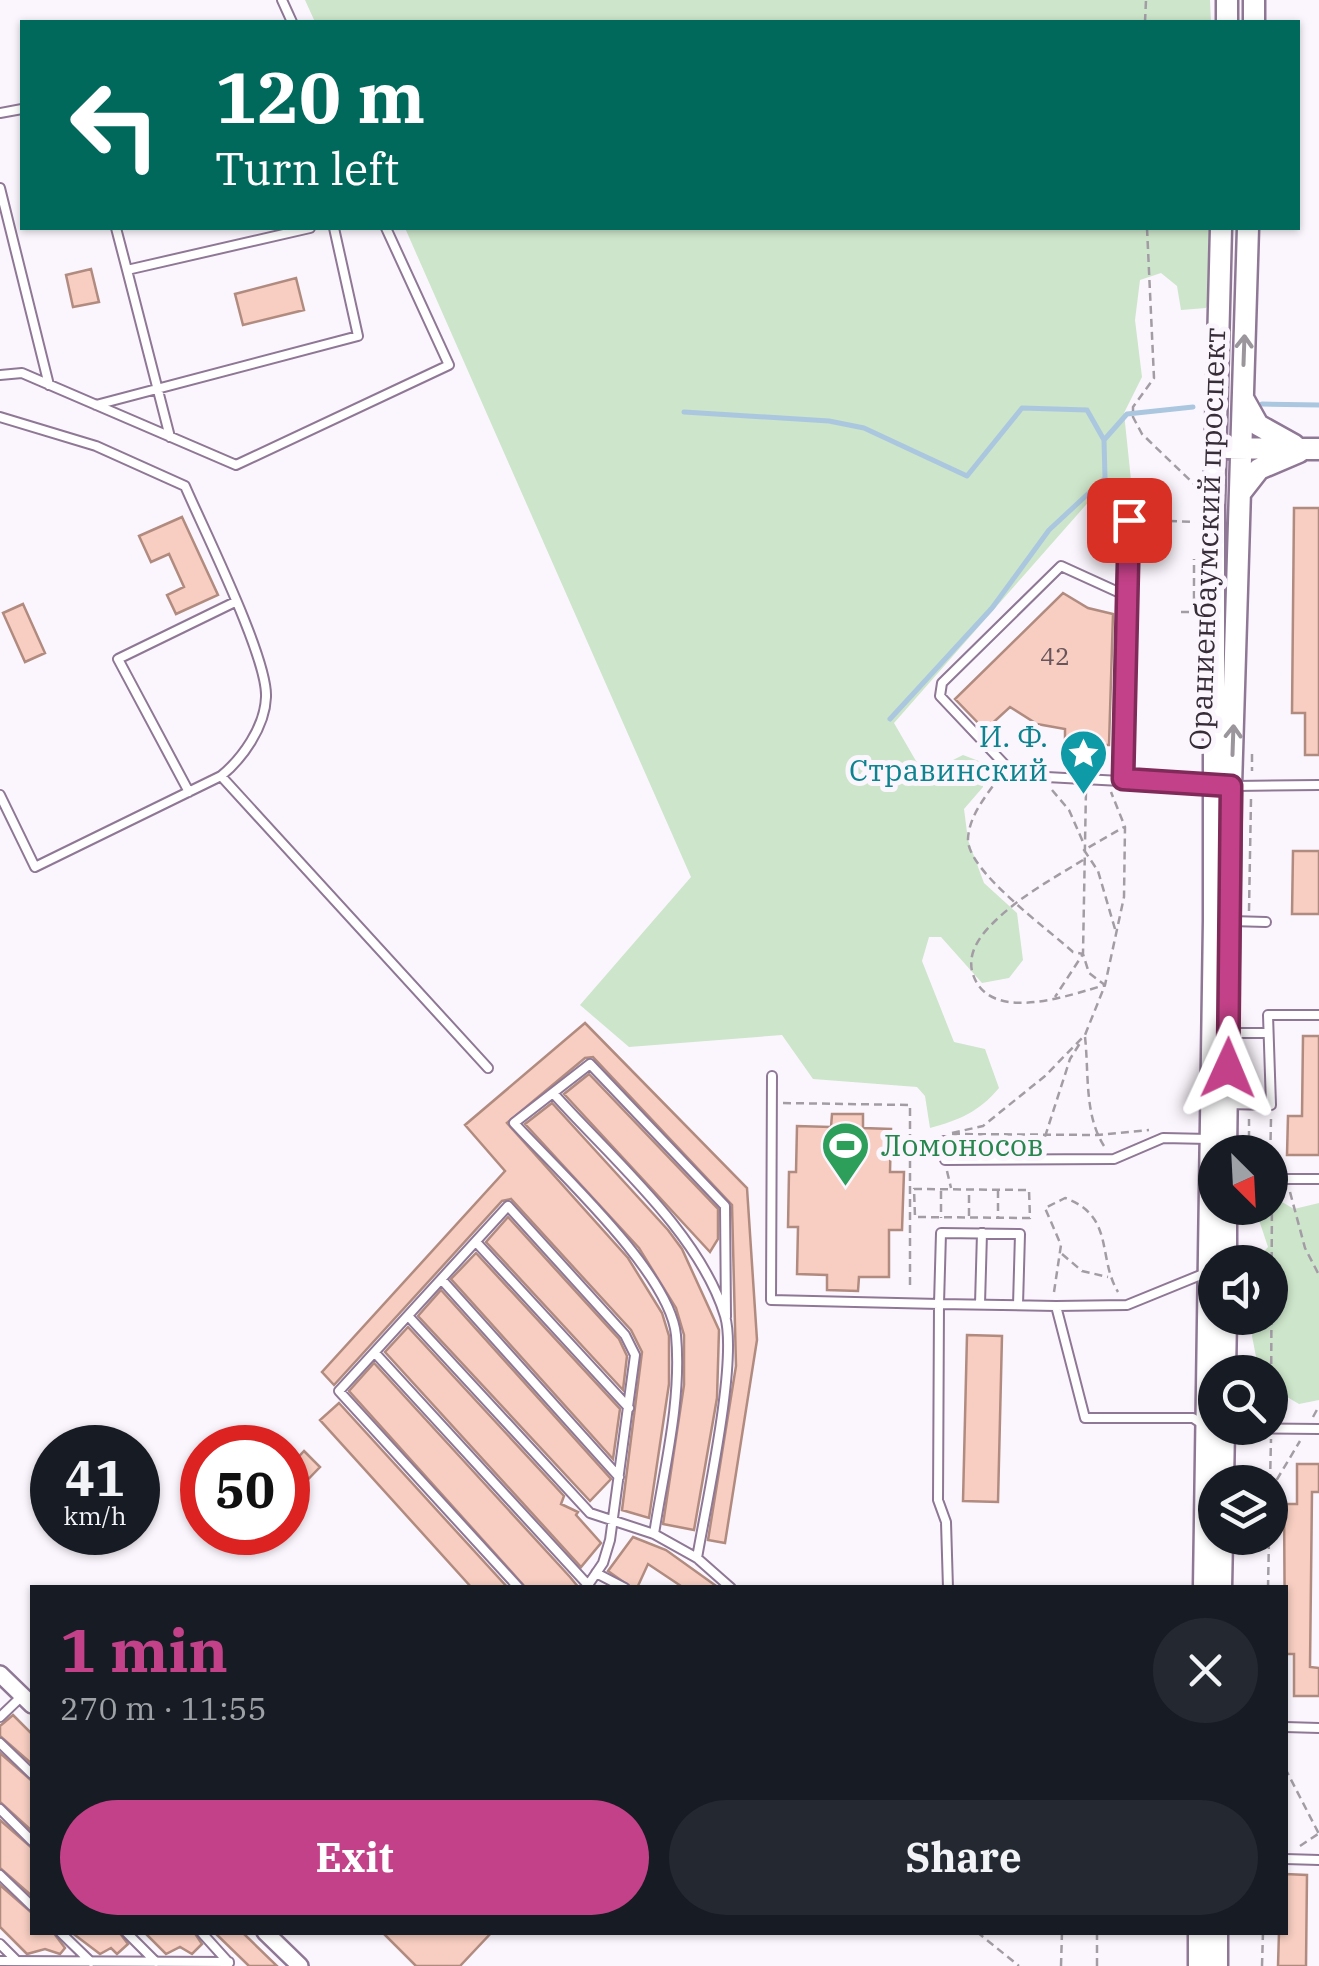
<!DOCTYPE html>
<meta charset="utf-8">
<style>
body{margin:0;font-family:"IBM Plex Serif",serif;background:#242831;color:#f1f3f6;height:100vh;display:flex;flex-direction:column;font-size:38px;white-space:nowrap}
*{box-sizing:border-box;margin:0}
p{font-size:32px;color:#9ea1a6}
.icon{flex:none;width:55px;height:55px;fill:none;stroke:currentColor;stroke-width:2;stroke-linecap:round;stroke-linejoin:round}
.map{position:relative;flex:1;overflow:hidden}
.drawer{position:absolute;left:30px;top:1585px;width:1258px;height:350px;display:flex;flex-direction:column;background:#171b24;border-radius:0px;box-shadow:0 2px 8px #0004}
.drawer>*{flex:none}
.hud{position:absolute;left:20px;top:20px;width:1280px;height:210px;border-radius:0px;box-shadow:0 2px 8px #0004;background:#00695c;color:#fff;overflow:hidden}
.needle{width:65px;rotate:156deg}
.buttons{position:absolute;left:1198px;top:1135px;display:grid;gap:20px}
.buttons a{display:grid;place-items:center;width:90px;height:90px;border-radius:50%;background:#171b24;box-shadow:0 2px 8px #0004;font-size:50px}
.speed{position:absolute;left:30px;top:1425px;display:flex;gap:20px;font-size:50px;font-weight:700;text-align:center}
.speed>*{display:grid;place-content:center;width:130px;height:130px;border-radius:50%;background:#171b24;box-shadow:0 2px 8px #0004;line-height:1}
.speed small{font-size:25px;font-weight:400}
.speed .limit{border:15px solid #d22;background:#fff;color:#111}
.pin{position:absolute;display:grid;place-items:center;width:85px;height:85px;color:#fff;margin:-42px;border-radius:20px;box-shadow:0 5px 15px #0006}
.me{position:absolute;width:110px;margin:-55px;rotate:1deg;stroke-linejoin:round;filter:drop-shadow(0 0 8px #0008)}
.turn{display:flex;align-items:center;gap:35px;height:210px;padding:0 30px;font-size:45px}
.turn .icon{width:130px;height:130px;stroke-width:2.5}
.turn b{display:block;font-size:70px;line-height:85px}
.round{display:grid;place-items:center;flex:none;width:105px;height:105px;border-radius:52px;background:#242831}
.head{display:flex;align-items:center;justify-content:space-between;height:170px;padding:0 30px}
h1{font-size:60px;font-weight:700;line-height:75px;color:#c34188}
.button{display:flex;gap:20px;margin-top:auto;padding:20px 30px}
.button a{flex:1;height:115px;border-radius:60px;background:#c34188;color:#fff;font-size:40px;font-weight:700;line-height:115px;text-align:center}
.button a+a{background:#242831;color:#f1f3f6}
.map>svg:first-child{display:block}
.green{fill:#cde5ca}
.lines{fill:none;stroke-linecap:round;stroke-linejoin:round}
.stream{stroke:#aac7df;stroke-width:5}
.building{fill:#f7cec1;stroke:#b18b7f;stroke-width:2.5}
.service-casing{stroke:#8f7895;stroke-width:12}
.minor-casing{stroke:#8f7895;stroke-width:20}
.secondary-casing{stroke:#8f7895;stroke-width:25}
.path{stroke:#a39ca5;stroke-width:2.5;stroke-dasharray:8 5;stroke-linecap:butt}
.service{stroke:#fff;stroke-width:8}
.minor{stroke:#fff;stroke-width:15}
.secondary{stroke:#fff;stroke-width:20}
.oneway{stroke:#9b969c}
.route-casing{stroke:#7f2a58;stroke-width:25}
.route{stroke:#c34188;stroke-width:18}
.labels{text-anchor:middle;stroke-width:10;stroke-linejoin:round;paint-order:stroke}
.number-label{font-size:25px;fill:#67555b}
.street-label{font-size:30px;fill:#372d39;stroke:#fbf6fd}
.culture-label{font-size:30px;fill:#0d838f;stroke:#fbf6fd;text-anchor:end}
.leisure-label{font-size:30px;fill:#27864d;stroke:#fbf6fd;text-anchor:start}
</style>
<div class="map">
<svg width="1319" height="1966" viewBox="0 0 1319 1966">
<rect width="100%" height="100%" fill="#fbf6fd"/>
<path class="green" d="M 305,0 L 1210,0 L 1211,22 L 315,22 Z
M 405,228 L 1212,228 L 1212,297 L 1206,308 L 1181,310 L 1177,286 L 1161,273 L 1140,280 L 1135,320 L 1142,377 L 1124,413 L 1133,499 L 1092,498 L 894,723 L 916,761 L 937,768 L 963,755 L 984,763 L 983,787 L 964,809 L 968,840 L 984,883 L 1017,913 L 1023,960 L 1009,978 L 982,983 L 941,937 L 929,937 L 922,961 L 954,1042 L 985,1049 L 999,1088 C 979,1112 959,1120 930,1128 L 925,1096 L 917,1087 L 813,1079 L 782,1035 L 629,1047 L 580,1005 L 691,877 Z
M 1270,1195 L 1294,1209 L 1319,1203 L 1319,1400 L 1299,1404 L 1270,1387 L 1270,1372 L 1259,1372 L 1252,1336 L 1255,1318 L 1270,1318 L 1270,1262 L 1254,1262 L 1268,1247 L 1255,1208 L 1270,1208 Z"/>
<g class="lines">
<path class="stream" d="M 1262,404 L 1319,405
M 684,412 L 829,421 L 864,428 L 967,476 L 1022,408 L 1087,410 L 1104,440 L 1105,478 L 1049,530 L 992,608 L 890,719
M 1104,440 L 1127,414 L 1193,407"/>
</g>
<path class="building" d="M 91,269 L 99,302 L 73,307 L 66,275 Z
M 296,278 L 304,310 L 243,325 L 235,294 Z
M 1294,508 L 1319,508 L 1319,755 L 1305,755 L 1305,713 L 1292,713 Z
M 182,517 L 218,595 L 176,614 L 167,595 L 184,587 L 169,554 L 151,562 L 139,536 Z
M 1063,593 L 1088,608 L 1113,614 L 1109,745 L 1065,745 L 1065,729 L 1037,724 L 1010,707 L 985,730 L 955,699 Z
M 23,604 L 45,653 L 25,662 L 3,613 Z
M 1293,851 L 1319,851 L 1319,914 L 1292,914 Z
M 585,1023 L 747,1188 L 757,1340 L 725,1543 L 708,1540 L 736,1366 L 732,1205 L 593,1057 L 585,1058 L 507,1123 L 628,1258 L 662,1313 L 669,1336 L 669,1384 L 649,1518 L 622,1510 L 642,1352 L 631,1330 L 511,1199 L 502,1201 L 334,1385 L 322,1372 L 505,1171 L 465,1125 Z
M 1303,1036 L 1319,1036 L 1319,1155 L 1287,1155 L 1288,1116 L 1302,1116 Z
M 589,1074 L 718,1209 L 718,1239 L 710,1252 L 564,1094 Z
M 552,1103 L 668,1230 L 682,1249 L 719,1330 L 717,1398 L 694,1530 L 663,1524 L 684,1385 L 684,1335 L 676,1308 L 639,1248 L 525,1124 Z
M 832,1114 L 863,1114 L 863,1128 L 891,1129 L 890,1172 L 904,1172 L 902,1230 L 889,1230 L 889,1277 L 859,1277 L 858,1291 L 827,1290 L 827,1275 L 797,1274 L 798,1227 L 788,1227 L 789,1172 L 796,1172 L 797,1126 L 831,1127 Z
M 508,1217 L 619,1339 L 627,1356 L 623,1390 L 486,1242 Z
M 476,1253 L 620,1409 L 613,1459 L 451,1279 Z
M 441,1290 L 611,1479 L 590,1501 L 418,1316 Z
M 408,1327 L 564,1496 L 561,1504 L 578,1512 L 576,1515 L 601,1543 L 581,1567 L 385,1352 Z
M 967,1335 L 1002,1336 L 998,1502 L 963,1501 Z
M 374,1363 L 570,1577 L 579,1588 L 526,1588 L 349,1391 Z
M 339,1403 L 508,1588 L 472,1588 L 320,1420 Z
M 304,1451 L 320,1467 L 288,1500 L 288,1468 Z
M 1297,1464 L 1319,1464 L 1319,1492 L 1312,1492 L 1310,1667 L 1319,1668 L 1319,1696 L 1294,1696 L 1294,1654 L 1285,1654 L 1284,1504 L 1297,1504 Z
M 633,1537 L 666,1550 L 719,1588 L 684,1588 L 648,1564 L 637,1588 L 632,1588 L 608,1571 Z
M 13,1715 L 32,1734 L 32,1764 L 0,1736 L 0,1726 Z
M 0,1753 L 32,1781 L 32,1831 L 0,1802 Z
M 0,1820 L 32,1848 L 32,1896 L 0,1868 Z
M 1285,1874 L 1307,1875 L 1306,1966 L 1278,1966 L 1279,1932 L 1285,1932 Z
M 0,1885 L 32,1913 L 32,1932 L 53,1932 L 65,1948 L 60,1954 L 45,1949 L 27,1954 L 0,1927 Z
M 71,1932 L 119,1932 L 128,1944 L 117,1954 L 111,1948 L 100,1954 Z
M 144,1932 L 194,1932 L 202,1944 L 192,1954 L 180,1947 L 166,1954 Z
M 214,1932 L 242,1932 L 277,1966 L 249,1966 Z
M 382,1932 L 492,1932 L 460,1966 L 416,1966 Z"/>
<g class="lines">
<defs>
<path id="service" d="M 282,0 L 292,22
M 0,113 L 22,109
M 0,188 L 49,385
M 116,228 L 127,270
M 0,375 L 22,373 L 236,465 L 449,365 L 386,228
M 96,405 L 358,336 L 334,228
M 0,417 L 96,446 L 185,486 C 203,528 268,658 266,697 C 265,727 242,759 221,776 L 35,867 L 0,795
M 170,437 L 127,270 L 310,228
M 1129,597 L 1061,566 L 942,683 L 940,696 L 1007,767 L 1028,776 L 1213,786
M 221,776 L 488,1068
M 1123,779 L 1129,520
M 1235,786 L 1319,785
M 189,792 L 118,659 L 235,602
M 1231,921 L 1266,922
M 1228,1033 L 1268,1033
M 772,1076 L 771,1300 L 939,1304 L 941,1233 L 1020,1234 L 1018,1305
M 553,1093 C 609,1156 700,1233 725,1316 C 738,1361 706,1505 697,1558
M 1227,1104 L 1271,1105 L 1268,1015 L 1319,1015
M 944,1141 L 945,1160 L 1114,1159 L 1163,1138 L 1209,1139
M 1270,1179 L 1319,1179
M 476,1242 L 629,1408
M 442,1280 L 619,1477
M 980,1304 L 982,1233
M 1056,1306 L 1127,1305 L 1208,1272
M 409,1317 L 590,1513 L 654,1534 L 697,1558 L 731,1588
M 375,1353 L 588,1585
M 1224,1428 L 1319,1429
M 654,1534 C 664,1469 682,1401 676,1335 C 670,1273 557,1170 514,1123 L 590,1064 L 725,1206 L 726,1317
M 596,1573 L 625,1588
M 519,1588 L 339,1391 L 508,1206 L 625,1335 L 635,1355 L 610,1540 L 603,1563 L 586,1588
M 948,1588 L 946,1522 L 938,1500 L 939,1304 L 1056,1306 L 1085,1418 L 1193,1418 L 1202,1424
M 0,1717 L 23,1695
M 1285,1727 L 1319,1728
M 0,1743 L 32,1774
M 0,1809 L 32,1841
M 1285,1859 L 1319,1860
M 0,1875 L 32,1906
M 60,1932 L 91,1962
M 126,1932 L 156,1962
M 201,1932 L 229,1963
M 0,1944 L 17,1961
M 0,1961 L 229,1962"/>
<path id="minor" d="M 0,1674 L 32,1705
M 265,1932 L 300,1966"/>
<path id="secondary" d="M 1227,22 L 1227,0
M 1254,22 L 1254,0
M 1244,400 L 1258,425 L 1294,445
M 1227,448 L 1319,449
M 1241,492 L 1259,469 L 1299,452
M 1226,1152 L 1231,786 L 1248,228
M 1226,1262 L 1226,1208
M 1225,1372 L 1226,1318
M 1223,1482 L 1224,1428
M 1204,1588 L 1214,921 L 1214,506 L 1221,228
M 1221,1588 L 1222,1538
M 1199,1966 L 1199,1932
M 1217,1966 L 1217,1932"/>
</defs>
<use href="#service" class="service-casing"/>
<use href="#minor" class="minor-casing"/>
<use href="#secondary" class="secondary-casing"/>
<path class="path" d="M 1145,22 L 1146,0
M 1147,228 L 1154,378 L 1133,407 L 1133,417 L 1142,434 L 1194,484
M 1143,520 L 1195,522
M 1181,612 L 1194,612 L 1194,559
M 1252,754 L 1252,771
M 1000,776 C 987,795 969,815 968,839 C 967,871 1048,929 1073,952 L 1083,954 L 1055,997
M 1052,790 L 1069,810 L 1083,842
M 1083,860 C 1052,879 1019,897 993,923 C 980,936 968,952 972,971 C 986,1026 1070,995 1105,985 L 1124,897 L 1125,827 L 1111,792
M 1249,911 L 1251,799
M 1115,929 L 1098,871 L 1084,850 L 1124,827
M 1085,1037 C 1089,1072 1084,1115 1104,1146
M 1247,1064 L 1248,1091
M 783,1103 L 910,1105 L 910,1290
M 952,1133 L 983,1126 L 1045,1076 L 1085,1035 L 1105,985 L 1089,973 L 1083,954 L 1086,789
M 952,1134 L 1097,1135 L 1149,1130
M 1041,1149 L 1070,1059 L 1082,1040
M 1249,1152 L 1249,1119
M 1270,1166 L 1271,1119
M 947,1171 L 951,1188
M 914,1189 L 1029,1190 L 1030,1218 L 915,1217 Z
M 998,1190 L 998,1217
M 941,1191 L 941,1218
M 1290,1192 L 1305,1248 L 1319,1275
M 969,1216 L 969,1190
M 1245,1221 L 1246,1208
M 1062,1254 L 1082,1271 L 1108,1277
M 1054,1292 L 1061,1245 L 1045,1208 L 1065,1198 C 1115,1216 1097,1257 1118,1292
M 1271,1416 L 1272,1189
M 1313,1417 L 1319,1406
M 1270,1482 L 1271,1439
M 1270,1491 L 1300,1441
M 1268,1588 L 1269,1538
M 1285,1768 L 1319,1834
M 1300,1846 L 1318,1834
M 977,1932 L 1019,1966
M 1061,1966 L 1062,1932
M 1097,1966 L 1097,1932
M 1262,1966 L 1263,1932"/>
<use href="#service" class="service"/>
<use href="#minor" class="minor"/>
<use href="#secondary" class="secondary"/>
</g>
<defs><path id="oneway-shaft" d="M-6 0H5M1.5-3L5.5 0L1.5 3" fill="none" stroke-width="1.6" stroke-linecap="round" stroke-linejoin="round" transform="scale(2.5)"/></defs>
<g class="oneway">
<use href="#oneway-shaft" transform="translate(1244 350) rotate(-88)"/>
<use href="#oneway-shaft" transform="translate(1233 740) rotate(-88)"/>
</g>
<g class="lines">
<defs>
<path id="route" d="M 1129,520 L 1123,779 L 1231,786 L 1228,1068"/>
</defs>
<use href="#route" class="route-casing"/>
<use href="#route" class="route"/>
</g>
<defs>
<symbol id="sight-pin" viewBox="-11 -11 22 30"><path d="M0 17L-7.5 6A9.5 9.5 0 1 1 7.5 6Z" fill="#0f9aa8" stroke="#fbf6fd"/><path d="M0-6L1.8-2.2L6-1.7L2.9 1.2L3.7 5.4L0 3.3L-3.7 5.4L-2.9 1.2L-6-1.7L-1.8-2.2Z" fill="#fff"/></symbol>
<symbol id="stadium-pin" viewBox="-11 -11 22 30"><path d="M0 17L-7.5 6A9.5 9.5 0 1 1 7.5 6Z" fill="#2e9e5b" stroke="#fbf6fd"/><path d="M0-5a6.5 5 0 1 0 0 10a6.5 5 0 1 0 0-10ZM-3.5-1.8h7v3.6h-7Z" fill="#fff"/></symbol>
</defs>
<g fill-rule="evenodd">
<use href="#sight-pin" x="1056" y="726" width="55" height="75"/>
<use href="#stadium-pin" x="818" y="1118" width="55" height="75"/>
</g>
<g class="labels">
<g class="number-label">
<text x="1055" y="665">42</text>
</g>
<g class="street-label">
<text transform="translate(1208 539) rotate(-88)" y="10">Ораниенбаумский проспект</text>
</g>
<g class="culture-label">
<text x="1048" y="747">И. Ф.<tspan x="1048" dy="34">Стравинский</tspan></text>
</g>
<g class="leisure-label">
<text x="881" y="1156">Ломоносов</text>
</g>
</g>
</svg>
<div class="buttons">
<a><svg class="needle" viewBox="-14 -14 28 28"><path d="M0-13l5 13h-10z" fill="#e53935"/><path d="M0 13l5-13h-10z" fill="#9ea1a6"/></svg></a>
<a><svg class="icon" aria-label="sound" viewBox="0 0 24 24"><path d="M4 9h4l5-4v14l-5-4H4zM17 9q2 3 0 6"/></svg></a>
<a><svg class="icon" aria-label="search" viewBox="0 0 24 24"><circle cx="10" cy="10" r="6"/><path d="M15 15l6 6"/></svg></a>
<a><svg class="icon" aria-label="layers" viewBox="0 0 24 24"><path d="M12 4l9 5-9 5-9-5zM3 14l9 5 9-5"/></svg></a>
</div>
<div class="speed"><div>41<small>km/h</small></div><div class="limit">50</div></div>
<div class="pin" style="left:1129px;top:520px;background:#d93025"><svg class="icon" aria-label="arrive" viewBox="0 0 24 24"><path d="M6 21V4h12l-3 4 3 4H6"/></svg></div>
<svg class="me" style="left:1228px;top:1068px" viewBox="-20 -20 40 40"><path d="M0-17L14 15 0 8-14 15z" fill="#c34188" stroke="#fff" stroke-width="4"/></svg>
<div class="hud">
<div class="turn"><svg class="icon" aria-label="left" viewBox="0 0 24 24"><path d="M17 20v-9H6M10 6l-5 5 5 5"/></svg><div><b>120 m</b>Turn left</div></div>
</div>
<section class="drawer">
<div class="head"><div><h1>1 min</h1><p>270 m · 11:55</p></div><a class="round"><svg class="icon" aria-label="close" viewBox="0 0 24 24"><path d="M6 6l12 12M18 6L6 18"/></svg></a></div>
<div class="button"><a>Exit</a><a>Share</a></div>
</section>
</div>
